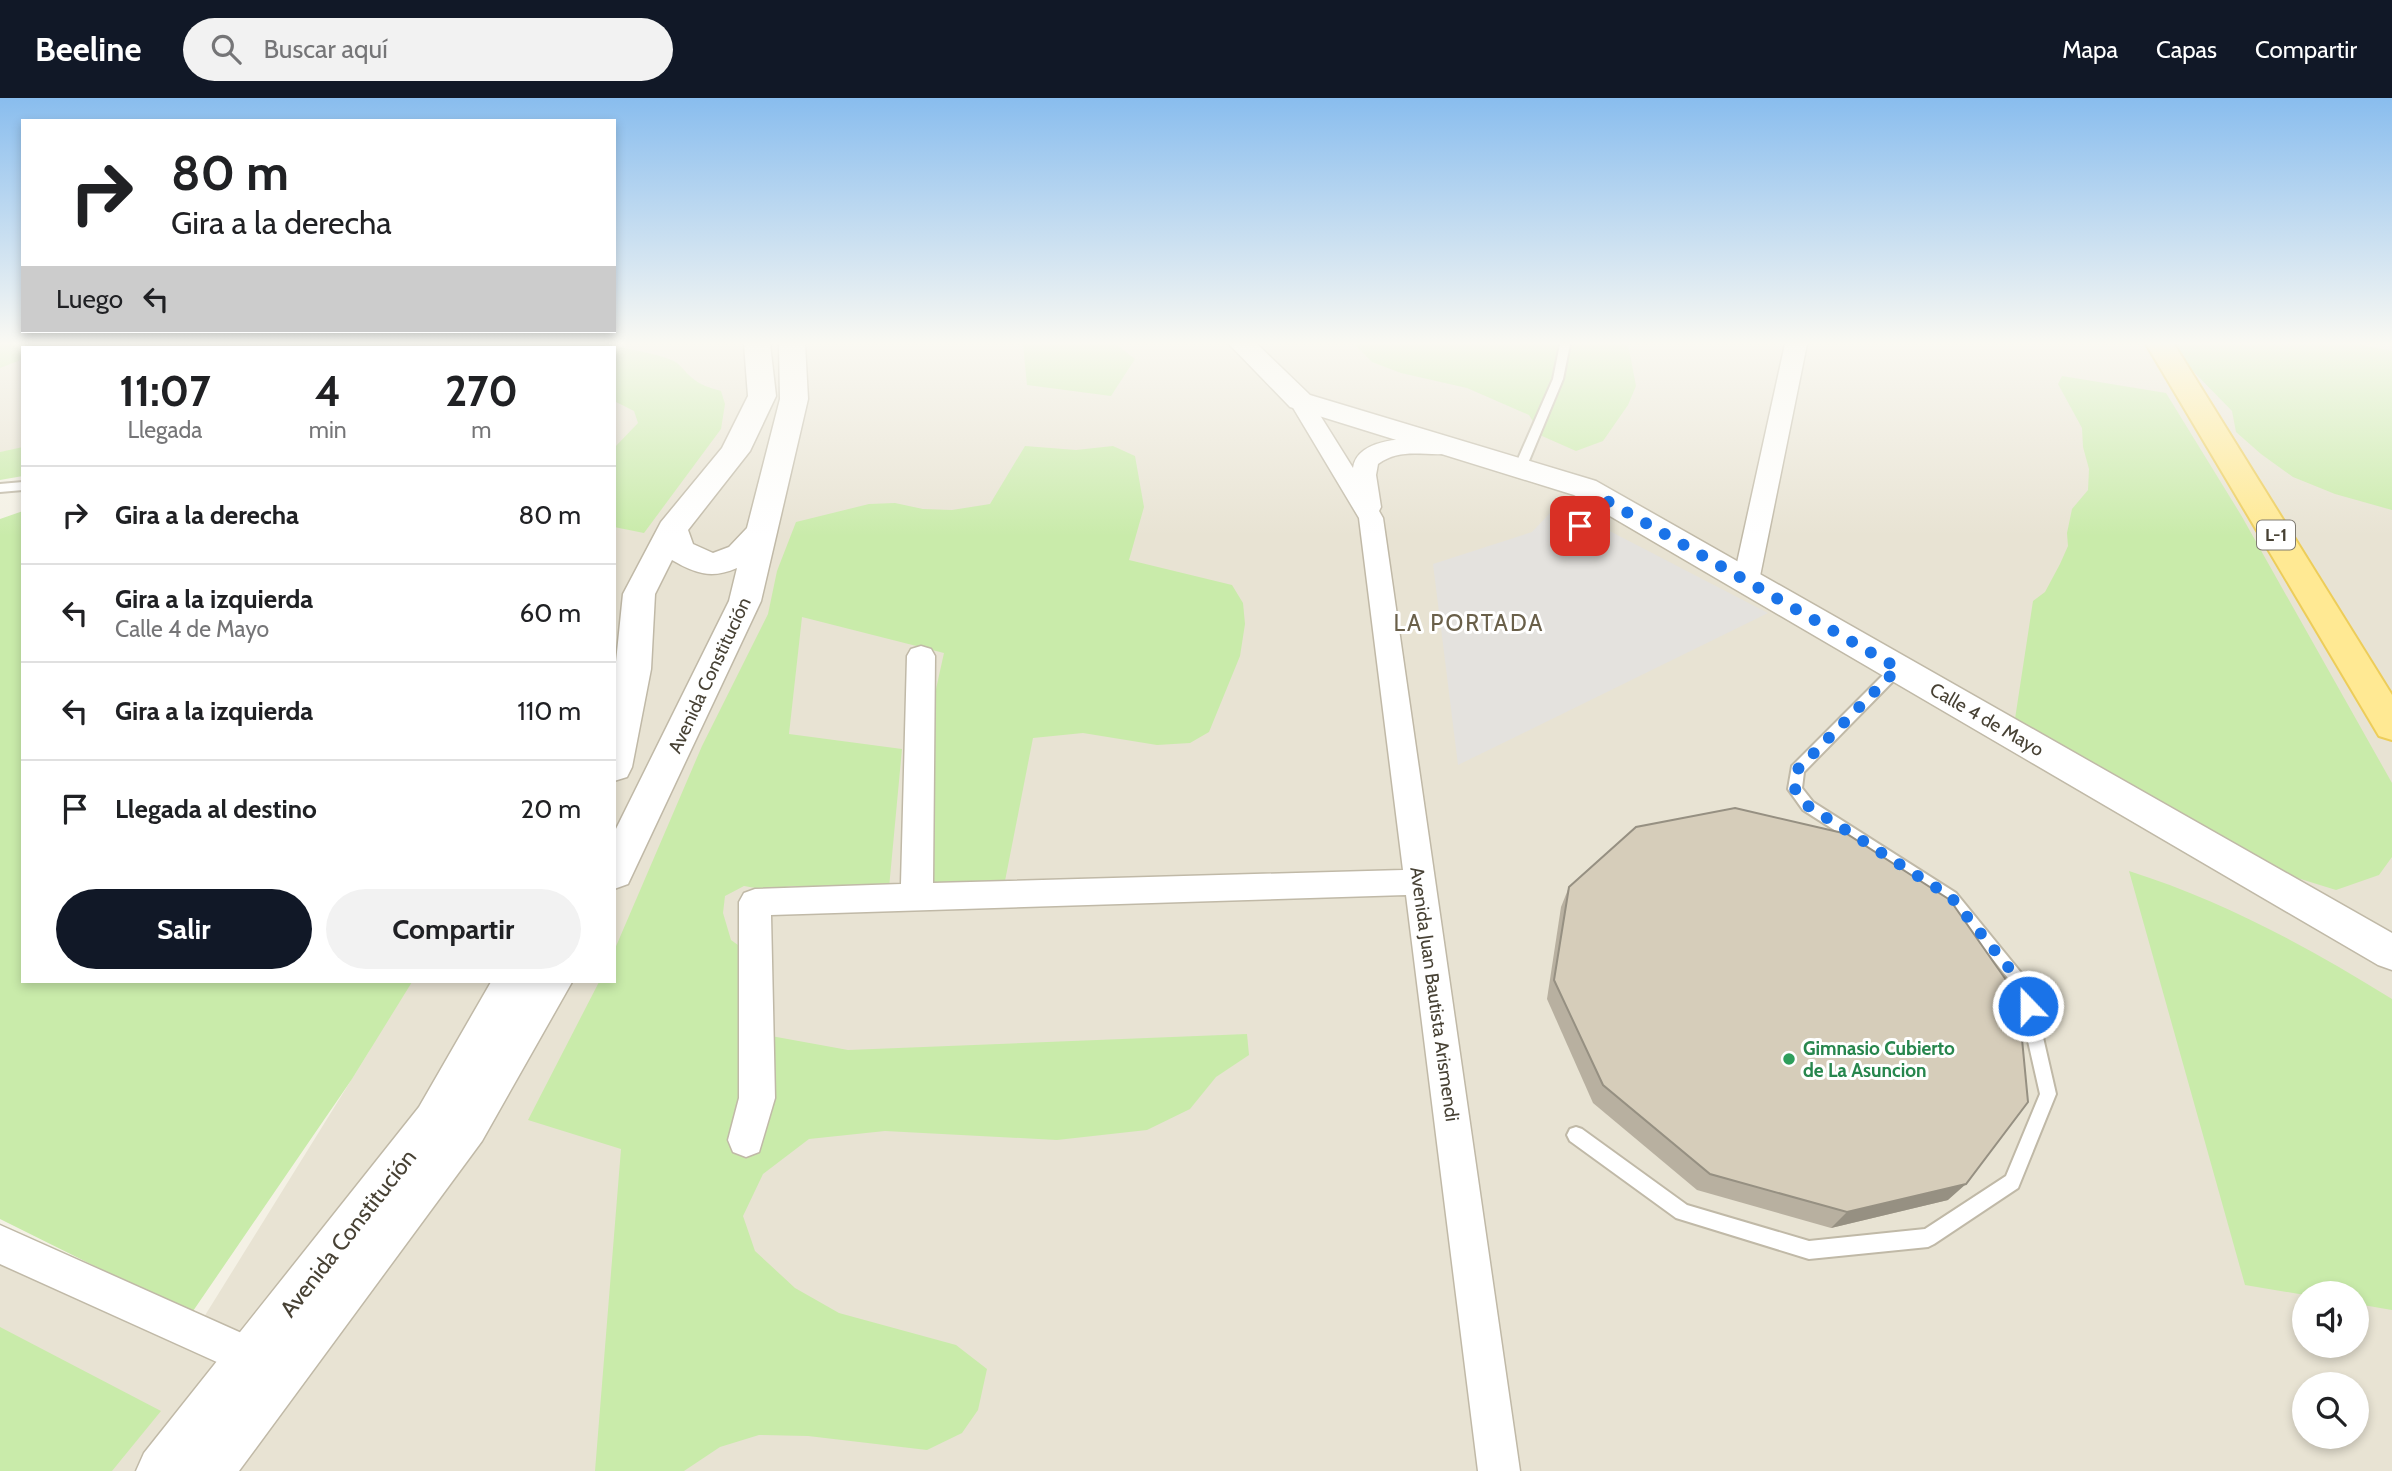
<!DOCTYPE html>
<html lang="es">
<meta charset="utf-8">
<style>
body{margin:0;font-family:Cabin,sans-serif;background:#f2f2f2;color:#202124;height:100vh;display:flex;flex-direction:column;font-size:26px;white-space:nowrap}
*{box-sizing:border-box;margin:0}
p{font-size:23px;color:#757577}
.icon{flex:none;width:38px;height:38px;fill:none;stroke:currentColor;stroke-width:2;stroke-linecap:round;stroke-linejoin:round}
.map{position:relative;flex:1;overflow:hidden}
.sheet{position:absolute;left:21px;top:248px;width:595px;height:637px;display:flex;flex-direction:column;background:#fff;border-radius:0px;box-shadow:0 4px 10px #0003}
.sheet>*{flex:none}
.guide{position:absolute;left:21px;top:21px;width:595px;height:214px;border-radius:0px;box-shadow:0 4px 10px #0003;background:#fff;color:#202124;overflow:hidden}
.controls{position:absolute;left:2292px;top:1183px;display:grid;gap:14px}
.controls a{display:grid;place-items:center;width:77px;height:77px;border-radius:50%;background:#fff;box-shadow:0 4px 10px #0003;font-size:35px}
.pin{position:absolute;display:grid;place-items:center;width:60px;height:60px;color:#fff;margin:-30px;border-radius:14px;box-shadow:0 4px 10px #0006}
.me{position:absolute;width:77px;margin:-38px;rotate:338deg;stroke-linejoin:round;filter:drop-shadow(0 0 5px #0008)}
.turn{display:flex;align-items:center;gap:24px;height:147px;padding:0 35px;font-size:32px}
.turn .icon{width:91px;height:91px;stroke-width:2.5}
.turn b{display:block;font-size:49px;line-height:60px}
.then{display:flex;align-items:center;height:66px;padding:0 35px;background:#0003;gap:14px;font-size:26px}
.eta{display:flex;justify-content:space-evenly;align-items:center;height:119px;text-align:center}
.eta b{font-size:42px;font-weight:700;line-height:49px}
.button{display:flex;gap:14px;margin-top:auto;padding:14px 35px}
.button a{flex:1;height:80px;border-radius:42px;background:#111827;color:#fff;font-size:28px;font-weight:700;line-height:80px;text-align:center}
.button a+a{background:#f2f2f2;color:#202124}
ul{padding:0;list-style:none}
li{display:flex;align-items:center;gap:21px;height:98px;padding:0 35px;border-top:2px solid #e0e0e0}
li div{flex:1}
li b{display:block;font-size:26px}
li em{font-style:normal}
header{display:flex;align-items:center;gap:42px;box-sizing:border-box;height:98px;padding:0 35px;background:#111827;color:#fff}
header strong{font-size:33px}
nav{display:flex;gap:38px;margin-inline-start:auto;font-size:24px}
.search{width:490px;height:63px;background:#f2f2f2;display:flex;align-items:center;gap:18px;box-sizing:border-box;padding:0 24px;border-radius:38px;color:#757577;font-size:26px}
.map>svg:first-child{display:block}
.residential{fill:#e8e3d3;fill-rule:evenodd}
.green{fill:#c9ebaa}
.parking{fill:#e4e2de}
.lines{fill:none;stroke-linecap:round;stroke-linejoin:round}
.service-casing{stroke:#c0b9a7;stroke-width:4}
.minor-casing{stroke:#c0b9a7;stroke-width:3}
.tertiary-casing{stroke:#c0b9a7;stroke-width:3}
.primary-casing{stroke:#edcd5a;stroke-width:4}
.service{fill:#fff;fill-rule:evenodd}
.minor{fill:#fff;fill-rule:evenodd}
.tertiary{fill:#fff;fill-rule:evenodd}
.primary{fill:#ffe993;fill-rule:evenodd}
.wall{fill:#b8b0a0}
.shaded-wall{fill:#969082}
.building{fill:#d6cdba;stroke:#969082;stroke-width:2}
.route{stroke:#1a73e8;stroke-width:12;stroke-dasharray:0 21.6}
.leisure-dot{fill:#2e9e5b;stroke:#fff;stroke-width:2.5}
.labels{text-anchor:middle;stroke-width:6;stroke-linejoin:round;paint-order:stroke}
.shield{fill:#fff;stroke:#7e7a71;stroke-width:2}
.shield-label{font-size:18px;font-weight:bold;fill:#474134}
.street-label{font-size:19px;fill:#474134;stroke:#fff}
.leisure-label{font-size:19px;font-weight:bold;fill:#27864d;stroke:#fff;text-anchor:start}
.quarter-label{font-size:23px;letter-spacing:2px;fill:#6a604a;stroke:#fff}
.near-street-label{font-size:23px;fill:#474134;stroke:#fff}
</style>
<header>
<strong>Beeline</strong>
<div class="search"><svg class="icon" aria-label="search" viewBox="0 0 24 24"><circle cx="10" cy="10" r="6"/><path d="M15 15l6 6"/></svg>Buscar aquí</div>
<nav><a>Mapa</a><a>Capas</a><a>Compartir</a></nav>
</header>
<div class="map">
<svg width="2392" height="1373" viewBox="0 0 2392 1373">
<rect width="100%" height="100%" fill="#f4f1e5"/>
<path class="residential" d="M 0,246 L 2392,246 L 2392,1373 L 0,1373 L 0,1131 L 204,1219 L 368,955 L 404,884 L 614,884 L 614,250 L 23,250 L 23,351 L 0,354 ZM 2305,1195 L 2357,1195 L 2357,1248 L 2305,1248 ZM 2305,1286 L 2357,1286 L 2357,1339 L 2305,1339 Z"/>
<path class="green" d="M 0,246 L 53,246 L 46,250 L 23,250 L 23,261 L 0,270 Z
M 285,246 L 386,246 L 397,250 L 301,250 Z
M 458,246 L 609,246 C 631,253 654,254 674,263 C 681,267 685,274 691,279 C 700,287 710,290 721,293 L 725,306 L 721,331 L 644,435 L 614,429 L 614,350 L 638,325 L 634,313 L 614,303 L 614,250 L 468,250 Z
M 1023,246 L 1116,246 L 1135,261 L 1111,298 L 1027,287 Z
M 1356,246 L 1628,246 L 1636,288 L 1628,307 L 1603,343 L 1576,353 L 1542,338 L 1529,317 L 1467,290 L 1401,275 L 1372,264 L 1355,247 Z
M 2176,246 L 2358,246 L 2392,253 L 2392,412 L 2335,396 L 2293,379 L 2261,356 L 2236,334 L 2232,313 L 2187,267 Z
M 2062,278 L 2166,295 L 2241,417 L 2392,685 L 2392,759 L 2379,777 L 2336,792 L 2252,766 L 2013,634 L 2033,503 L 2045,494 L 2060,466 L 2068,448 L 2067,435 L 2072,411 L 2088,392 L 2089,371 L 2083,349 L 2082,330 L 2058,286 Z
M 1025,348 L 1076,352 L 1113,348 L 1135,358 L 1144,409 L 1129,462 L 1232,487 L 1243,505 L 1245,526 L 1240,558 L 1209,634 L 1190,645 L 1157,647 L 1083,635 L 1033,640 L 1004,788 L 950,794 L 926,782 L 934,600 L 944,555 L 802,519 L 789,636 L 902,651 L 889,790 L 792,788 L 767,792 L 744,788 L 725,798 L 723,815 L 731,842 L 749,855 L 771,938 L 848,952 L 1247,936 L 1249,957 L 1216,979 L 1190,1011 L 1147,1032 L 1057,1042 L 885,1033 L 809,1041 L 763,1076 L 743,1118 L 755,1153 L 795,1190 L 839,1215 L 956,1247 L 987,1271 L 978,1312 L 962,1335 L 927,1352 L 808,1338 L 759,1337 L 720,1349 L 684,1373 L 595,1373 L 621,1051 L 528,1022 L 599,884 L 614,884 L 614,853 L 702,648 L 768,516 L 777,473 L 796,424 L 869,406 L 895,405 L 923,411 L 952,412 L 990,406 Z
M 23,349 L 23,378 L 0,382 L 0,354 Z
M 23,413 L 23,884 L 412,884 L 352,981 L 191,1216 L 0,1121 L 0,421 Z
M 2129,773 C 2224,803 2308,849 2392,901 L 2392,1212 L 2357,1206 L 2357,1195 L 2305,1197 L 2245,1187 Z
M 0,1229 L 161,1313 L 112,1373 L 0,1373 Z"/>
<path class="parking" d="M 1551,414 L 1598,427 L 1768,515 L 1458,667 L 1433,466 L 1532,434 Z"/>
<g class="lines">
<defs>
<path id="service" d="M 1560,246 L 1570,246 L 1563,281 L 1526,370 L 1524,372 L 1516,372 L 1514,370 L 1553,281 Z
M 23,384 L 23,392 L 0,394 L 0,386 Z
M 1602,396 L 1606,397 L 1606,403 L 1584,431 L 1576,431 L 1576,425 L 1598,397 Z
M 1898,565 L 1903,567 L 1904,570 L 1903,573 L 1804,674 L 1802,690 L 1813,704 L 1956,795 L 2031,887 L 2056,996 L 2018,1090 L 1934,1146 L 1928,1149 L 1809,1161 L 1676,1120 L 1570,1043 L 1567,1037 L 1570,1031 L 1576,1029 L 1582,1031 L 1687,1107 L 1809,1143 L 1925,1131 L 2006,1078 L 2040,996 L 2016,890 L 1946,803 L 1803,712 L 1788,691 L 1792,668 L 1893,567 Z"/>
<path id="minor" d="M 1785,246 L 1807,246 L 1759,483 L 1755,489 L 1746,492 L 1737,489 L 1733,483 Z
M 1300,296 L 1308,298 L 1353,370 C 1358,335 1424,340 1450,342 L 1458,344 L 1462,349 L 1458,354 C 1430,361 1404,347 1378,366 L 1376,377 L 1381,409 L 1379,413 L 1383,420 L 1520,1373 L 1478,1373 L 1406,797 L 771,817 L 775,1000 L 759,1054 L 746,1059 L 733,1054 L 728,1042 L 739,1000 L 739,804 L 744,795 L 755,791 L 901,786 L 907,558 L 911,551 L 921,548 L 931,551 L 935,558 L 933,785 L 1403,772 L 1359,420 L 1289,303 L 1292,298 Z
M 0,1127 L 264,1245 L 270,1259 L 264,1273 L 250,1279 L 0,1166 Z"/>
<path id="tertiary" d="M 744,246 L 770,246 L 776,298 L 750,353 L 688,432 L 693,446 L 713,455 L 729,449 L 747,430 L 780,301 L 779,246 L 805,246 L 808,301 L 761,503 L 628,786 L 614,791 L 614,735 L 729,503 L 737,470 C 712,481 696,476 672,462 L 655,496 L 651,571 L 632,669 L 627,679 L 614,683 L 614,583 L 623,496 L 661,424 L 722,350 L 748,298 Z
M 1229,246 L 1257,246 L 1310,297 L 1596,383 L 2392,835 L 2392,872 L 2378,867 L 1574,397 L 1290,309 Z
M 491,884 L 572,884 L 482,1043 L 239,1373 L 136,1373 L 144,1355 L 419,1009 Z"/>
<path id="primary" d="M 2146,246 L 2174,246 L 2392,597 L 2392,642 L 2379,638 Z"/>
</defs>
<use href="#service" class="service-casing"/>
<use href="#minor" class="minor-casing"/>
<use href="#tertiary" class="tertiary-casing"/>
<use href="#primary" class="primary-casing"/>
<use href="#service" class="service"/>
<use href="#minor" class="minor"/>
<use href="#tertiary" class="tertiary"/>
<use href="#primary" class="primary"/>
</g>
<path class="wall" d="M 1569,789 L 1948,1102 L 1831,1130 L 1697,1092 L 1593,1005 L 1547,901 L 1561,809 Z"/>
<path class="shaded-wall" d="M 1966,1086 L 1948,1102 L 1831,1130 L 1847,1114 Z"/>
<path class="building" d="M 1735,710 L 1847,736 L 1950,802 L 2018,899 L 2028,1004 L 1966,1086 L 1847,1114 L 1710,1076 L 1603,987 L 1554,882 L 1569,789 L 1636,729 Z"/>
<linearGradient id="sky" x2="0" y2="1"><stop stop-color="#89bdee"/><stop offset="0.56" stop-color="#faf9f3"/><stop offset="1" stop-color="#faf9f3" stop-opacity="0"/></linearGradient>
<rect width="2392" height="438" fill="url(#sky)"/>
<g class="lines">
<path class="route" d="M 1580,428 L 1602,400 L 1898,570 L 1797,672 L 1795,691 L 1808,708 L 1951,799 L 2023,887 L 2028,908"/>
</g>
<circle class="leisure-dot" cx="1789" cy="961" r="7"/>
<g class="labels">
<rect class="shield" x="2257" y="422.5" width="38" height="29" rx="5"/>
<g class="shield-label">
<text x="2276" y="443">L-1</text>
</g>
<g class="street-label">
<text transform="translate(709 577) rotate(-65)" y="7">Avenida Constitución</text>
<text transform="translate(1987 621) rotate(30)" y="7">Calle 4 de Mayo</text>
<text transform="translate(1435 896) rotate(82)" y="7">Avenida Juan Bautista Arismendi</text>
</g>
<g class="leisure-label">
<text x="1803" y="957">Gimnasio Cubierto<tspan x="1803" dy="22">de La Asuncion</tspan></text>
</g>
<g class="quarter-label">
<text x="1469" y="533">LA PORTADA</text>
</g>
<g class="near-street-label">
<text transform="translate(348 1135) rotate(-52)" y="8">Avenida Constitución</text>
</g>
</g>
</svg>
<div class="controls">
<a><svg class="icon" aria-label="sound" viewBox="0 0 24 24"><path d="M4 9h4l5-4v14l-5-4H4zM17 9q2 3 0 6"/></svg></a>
<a><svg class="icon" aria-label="search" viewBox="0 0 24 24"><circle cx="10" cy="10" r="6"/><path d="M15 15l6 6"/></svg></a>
</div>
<div class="pin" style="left:1580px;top:428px;background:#d93025"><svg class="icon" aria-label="arrive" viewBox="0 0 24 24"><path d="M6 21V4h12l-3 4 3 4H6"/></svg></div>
<svg class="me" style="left:2028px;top:908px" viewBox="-20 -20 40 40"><circle r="17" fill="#1a73e8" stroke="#fff" stroke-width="3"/><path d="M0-11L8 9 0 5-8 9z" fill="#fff"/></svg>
<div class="guide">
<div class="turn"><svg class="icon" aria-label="right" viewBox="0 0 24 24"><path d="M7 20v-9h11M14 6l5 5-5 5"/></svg><div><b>80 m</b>Gira a la derecha</div></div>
<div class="then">Luego<svg class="icon" aria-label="left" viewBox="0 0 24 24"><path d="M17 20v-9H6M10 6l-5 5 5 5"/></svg></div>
</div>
<section class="sheet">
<div class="eta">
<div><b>11:07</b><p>Llegada</p></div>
<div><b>4</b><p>min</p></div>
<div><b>270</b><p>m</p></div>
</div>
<ul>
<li><svg class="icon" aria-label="right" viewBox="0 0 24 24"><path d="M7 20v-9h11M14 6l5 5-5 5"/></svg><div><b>Gira a la derecha</b></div><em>80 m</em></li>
<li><svg class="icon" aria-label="left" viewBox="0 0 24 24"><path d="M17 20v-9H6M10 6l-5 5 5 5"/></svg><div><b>Gira a la izquierda</b><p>Calle 4 de Mayo</p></div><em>60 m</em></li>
<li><svg class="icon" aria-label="left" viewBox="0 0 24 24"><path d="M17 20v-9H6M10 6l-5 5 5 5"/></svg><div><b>Gira a la izquierda</b></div><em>110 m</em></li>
<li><svg class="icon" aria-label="arrive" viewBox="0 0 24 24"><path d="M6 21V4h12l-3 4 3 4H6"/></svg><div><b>Llegada al destino</b></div><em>20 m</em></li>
</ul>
<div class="button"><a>Salir</a><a>Compartir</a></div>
</section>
</div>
